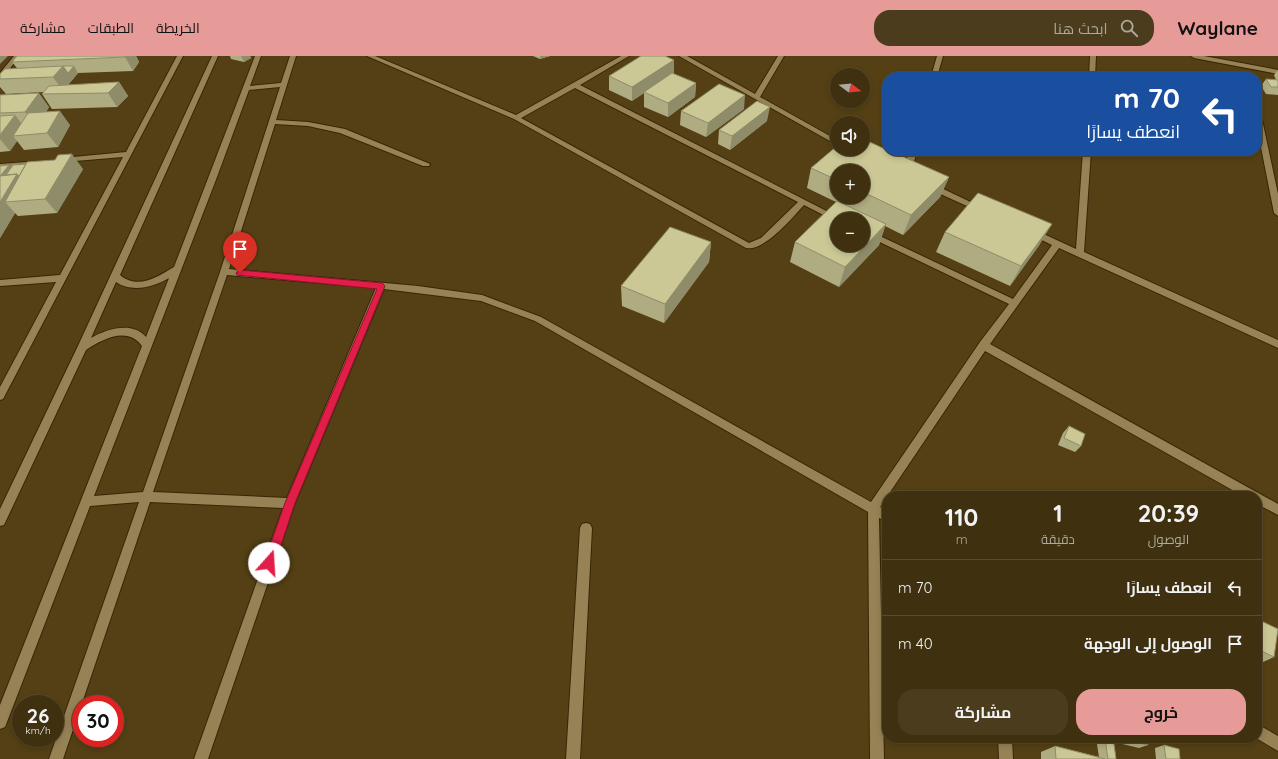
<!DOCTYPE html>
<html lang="ar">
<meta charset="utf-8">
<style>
body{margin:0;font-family:Quicksand,Cairo,sans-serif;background:#4a3c1d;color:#f1f3f6;direction:rtl;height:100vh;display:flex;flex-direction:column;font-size:15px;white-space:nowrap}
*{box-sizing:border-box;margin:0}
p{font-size:13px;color:#ada99e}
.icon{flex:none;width:22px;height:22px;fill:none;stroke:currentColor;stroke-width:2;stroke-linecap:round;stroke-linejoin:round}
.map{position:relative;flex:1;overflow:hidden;direction:ltr}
.panel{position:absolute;left:882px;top:435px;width:380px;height:252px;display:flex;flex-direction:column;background:#3f300f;border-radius:16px;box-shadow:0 2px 6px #0003,0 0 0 1px #584b2f;direction:rtl}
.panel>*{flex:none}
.hud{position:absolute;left:882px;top:16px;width:380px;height:84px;border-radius:16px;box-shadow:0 2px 6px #0003,0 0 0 1px #584b2f;direction:rtl;background:#1a4fa0;color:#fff;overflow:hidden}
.needle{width:26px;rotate:106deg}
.controls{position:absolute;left:830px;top:12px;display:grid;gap:8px}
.controls a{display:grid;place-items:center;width:40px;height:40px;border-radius:50%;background:#3f300f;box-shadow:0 2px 6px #0003,0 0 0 1px #584b2f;font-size:20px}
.speed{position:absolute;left:12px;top:639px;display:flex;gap:8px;font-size:20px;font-weight:700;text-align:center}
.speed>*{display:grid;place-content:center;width:52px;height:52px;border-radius:50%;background:#3f300f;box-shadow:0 2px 6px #0003,0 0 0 1px #584b2f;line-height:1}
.speed small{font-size:10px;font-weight:400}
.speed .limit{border:6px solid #d22;background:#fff;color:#111}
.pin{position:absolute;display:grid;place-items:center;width:34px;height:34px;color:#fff;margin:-41px -17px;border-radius:50% 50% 50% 0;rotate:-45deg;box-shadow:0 0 4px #0007}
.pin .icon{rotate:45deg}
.me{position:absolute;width:44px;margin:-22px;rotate:19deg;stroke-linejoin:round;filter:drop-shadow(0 0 3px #0008)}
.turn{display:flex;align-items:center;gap:14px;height:84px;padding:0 16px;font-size:18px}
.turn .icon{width:52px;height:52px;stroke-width:2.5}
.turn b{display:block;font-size:28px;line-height:34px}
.eta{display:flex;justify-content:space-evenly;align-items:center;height:68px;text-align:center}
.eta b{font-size:24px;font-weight:700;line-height:28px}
.cta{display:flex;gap:8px;margin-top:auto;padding:8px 16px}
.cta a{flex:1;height:46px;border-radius:16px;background:#e69b98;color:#111;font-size:16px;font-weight:700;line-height:46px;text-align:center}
.cta a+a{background:#4a3c1d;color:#f1f3f6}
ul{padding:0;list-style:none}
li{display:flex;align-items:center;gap:12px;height:56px;padding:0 16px;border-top:1px solid #584b2f}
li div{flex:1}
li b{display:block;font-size:15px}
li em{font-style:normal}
header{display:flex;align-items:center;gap:24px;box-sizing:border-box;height:56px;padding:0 20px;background:#e69b98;color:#111}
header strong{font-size:19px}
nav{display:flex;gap:22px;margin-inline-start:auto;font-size:14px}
.search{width:280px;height:36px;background:#4a3c1d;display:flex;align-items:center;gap:10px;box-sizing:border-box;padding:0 14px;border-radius:16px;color:#ada99e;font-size:15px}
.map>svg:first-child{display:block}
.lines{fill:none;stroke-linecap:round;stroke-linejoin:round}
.minor-casing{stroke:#362706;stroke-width:2}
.minor{fill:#978256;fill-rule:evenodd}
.wall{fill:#afac81;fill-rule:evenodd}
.shaded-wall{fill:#8e8c69}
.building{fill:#cbc896;stroke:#8e8c69;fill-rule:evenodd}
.route{fill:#e11d48;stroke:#92132f}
</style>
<header>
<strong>Waylane</strong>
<div class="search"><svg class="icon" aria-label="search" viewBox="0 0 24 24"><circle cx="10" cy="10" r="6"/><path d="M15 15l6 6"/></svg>ابحث هنا</div>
<nav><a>الخريطة</a><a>الطبقات</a><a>مشاركة</a></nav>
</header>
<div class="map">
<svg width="1278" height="703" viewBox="0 0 1278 703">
<rect width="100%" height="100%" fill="#544014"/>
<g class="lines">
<defs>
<path id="minor" d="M 14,0 L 20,0 L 2,22 L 0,23 L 0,17 Z
M 177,0 L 183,0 L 3,343 L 0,344 L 0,331 L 56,226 L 0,230 L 0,224 L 60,219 L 123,101 L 63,106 L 59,104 L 63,102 L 126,96 Z
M 212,0 L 218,0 L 120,219 C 138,234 157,221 174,211 L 255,0 L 261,0 L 250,30 L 281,27 L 290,0 L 296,0 L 276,64 L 308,66 L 345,73 L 430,108 L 429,110 L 423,110 L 340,77 L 308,70 L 275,68 L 229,213 L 418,230 L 482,239 L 541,261 L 871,446 L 980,286 L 1009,248 L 863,178 L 863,172 L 1013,243 L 1052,189 L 1029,178 L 1029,174 L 1035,174 L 1076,193 L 1083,95 L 1091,95 L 1084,196 L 1278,284 L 1278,292 L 1059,192 L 990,288 L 1278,448 L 1278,459 L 1257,448 L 1257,440 L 1243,440 L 985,295 L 880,451 L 887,455 L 887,466 L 879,462 L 884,703 L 870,703 L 868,456 L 535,265 L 481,245 L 384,233 L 295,447 L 208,703 L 194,703 L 283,452 L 150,446 L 63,703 L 49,703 L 139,446 L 90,450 L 7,666 L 5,671 L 0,673 L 0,649 L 142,290 C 127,270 103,283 86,294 L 4,469 L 0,470 L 0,453 L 77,292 ZM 280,31 L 220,216 L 143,436 L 94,440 L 217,121 L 249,34 ZM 227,219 L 376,232 L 287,442 L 153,436 ZM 169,222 L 146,281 C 132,265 107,273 91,282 L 116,226 C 132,237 154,231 169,222 Z
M 367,0 L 375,0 L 516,59 L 621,0 L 629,0 L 580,29 L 842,163 L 837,163 L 837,165 L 835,165 L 804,149 C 793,161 764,196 746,192 L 514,63 ZM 575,32 L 798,146 L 761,182 L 749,187 L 521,62 Z
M 679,0 L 687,0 L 755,38 L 778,0 L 784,0 L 760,41 L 837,84 L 837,89 Z
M 937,0 L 943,0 L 937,21 L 931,21 Z
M 1090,0 L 1096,0 L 1095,21 L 1089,21 Z
M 1191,0 L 1204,0 L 1278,14 L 1278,18 L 1194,2 Z
M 1257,52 L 1260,54 L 1278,138 L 1278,160 L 1274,157 L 1257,71 Z
M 909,95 L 917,95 L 911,117 L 907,119 L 903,117 Z
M 26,106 L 29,106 L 29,110 L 0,112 L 0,108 Z
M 927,128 L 933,128 L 985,153 L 984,155 L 978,155 L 927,132 Z
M 586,467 L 590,468 L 592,472 L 580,703 L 566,703 L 580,472 L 582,468 Z
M 1257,668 L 1278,680 L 1278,695 L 1256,682 Z
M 998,682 L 1012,682 L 1013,703 L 999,703 Z"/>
</defs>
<use href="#minor" class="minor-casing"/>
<use href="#minor" class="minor"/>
</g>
<path class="wall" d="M 17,0 L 136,0 L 139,6 L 133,15 L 78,17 L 68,29 L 119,26 L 128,40 L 117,51 L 52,53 L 42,38 L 44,36 L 6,38 L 0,31 L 0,18 L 17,12 L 12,6 Z
M 230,0 L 250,0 L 251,2 L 244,6 L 231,3 Z
M 533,0 L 550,0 L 540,3 Z
M 1278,14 L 1278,39 L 1266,38 L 1261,30 L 1266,23 L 1276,24 L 1274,19 Z
M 609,20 L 696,27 L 695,41 L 668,61 L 644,51 L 644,37 L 632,45 L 609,34 Z
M 0,39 L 49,51 L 46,56 L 70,69 L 58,91 L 24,94 L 17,85 L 10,95 L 0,96 Z
M 744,53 L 706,81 L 680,69 L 681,55 Z
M 767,65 L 730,94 L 718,88 L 719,74 Z
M 863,83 L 887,94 L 887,95 L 890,95 L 949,121 L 940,141 L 903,179 L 885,170 L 879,189 L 839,231 L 790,206 L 795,186 L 836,146 L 807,132 L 811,112 L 837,90 L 837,93 L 863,93 ZM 837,115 L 863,115 L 863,141 L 837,141 ZM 837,163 L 863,163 L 863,189 L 837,189 Z
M 0,110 L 11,112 L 83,113 L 57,157 L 18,160 L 15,157 L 0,182 Z
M 945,176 L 1040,188 L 1010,230 L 936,196 Z
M 711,186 L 709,206 L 664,267 L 622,250 L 621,230 Z
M 1069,370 L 1081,390 L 1075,396 L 1058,389 L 1063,377 Z
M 1257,563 L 1274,601 L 1263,606 L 1257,602 Z
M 1096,682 L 1146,682 L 1148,689 L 1139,692 L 1114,686 L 1116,703 L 1041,703 L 1041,696 L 1055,690 L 1099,701 Z
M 1164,689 L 1180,703 L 1156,703 L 1155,692 Z"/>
<path class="shaded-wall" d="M 0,0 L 8,0 L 0,8 Z
M 125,0 L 136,0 L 139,6 L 133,15 L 125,1 Z
M 241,0 L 250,0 L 251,2 L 244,6 Z
M 540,0 L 550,0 L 540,3 Z
M 674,4 L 674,18 L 644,36 L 644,37 L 632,45 L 632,31 Z
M 63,10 L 74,10 L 78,17 L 63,35 L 53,21 Z
M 119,26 L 128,40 L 117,51 L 108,37 Z
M 696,27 L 695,41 L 668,61 L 668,47 Z
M 39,37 L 49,51 L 36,70 L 25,56 Z
M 745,39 L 744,53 L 706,81 L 708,67 Z
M 770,51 L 767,65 L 730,94 L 732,80 Z
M 60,55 L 70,69 L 58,91 L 47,77 Z
M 15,59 L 26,73 L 13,80 L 17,85 L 10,95 L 0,83 L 0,79 Z
M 72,98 L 83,113 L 57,157 L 45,143 Z
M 9,109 L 15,116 L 0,121 Z
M 17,118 L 29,132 L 5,146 L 15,157 L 0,182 L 0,146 Z
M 949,121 L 940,141 L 903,179 L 911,159 Z
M 886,168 L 879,189 L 839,231 L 845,211 Z
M 1052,168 L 1040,188 L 1010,230 L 1021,210 Z
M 711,186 L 709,206 L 664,267 L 665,248 Z"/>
<path class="building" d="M 17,0 L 125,0 L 125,1 L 12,6 Z
M 641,0 L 665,0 L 674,4 L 632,31 L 609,20 Z
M 63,10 L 53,21 L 0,23 L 0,18 L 5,13 Z
M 63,10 L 74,10 L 68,17 Z
M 672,17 L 696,27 L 668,47 L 644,36 Z
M 1266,23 L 1278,24 L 1278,31 L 1271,31 Z
M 119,26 L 108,37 L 42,38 L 49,30 Z
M 719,28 L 745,39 L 708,67 L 681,55 Z
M 39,37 L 25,56 L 0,57 L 0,39 Z
M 757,45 L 770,51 L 732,80 L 719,74 Z
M 60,55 L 47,77 L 13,80 L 28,57 Z
M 15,59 L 0,79 L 0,60 Z
M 863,83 L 887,94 L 887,95 L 890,95 L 949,121 L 911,159 L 863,136 L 863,115 L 837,115 L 837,124 L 811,112 L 837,90 L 837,93 L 863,93 Z
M 72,98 L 45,143 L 5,146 L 27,106 L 55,104 L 58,99 Z
M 26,108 L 19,120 L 17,118 L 6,119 L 13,109 Z
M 9,109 L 1,119 L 0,120 L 0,110 Z
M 17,118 L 0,146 L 0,120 Z
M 978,137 L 1052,168 L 1021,210 L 945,176 Z
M 837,145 L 886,168 L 845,211 L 795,186 ZM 837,163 L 863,163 L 863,189 L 837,189 Z
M 670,171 L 711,186 L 665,248 L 621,230 Z
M 1069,370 L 1085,378 L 1081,390 L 1064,382 Z
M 1257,563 L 1278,573 L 1274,601 L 1257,593 Z
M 1105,682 L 1113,682 L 1116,703 L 1108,703 Z
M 1117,682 L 1146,682 L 1148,689 Z
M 1164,689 L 1179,693 L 1180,703 L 1166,703 Z
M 1055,690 L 1105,703 L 1056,703 Z"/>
<path class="route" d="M 240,214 L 382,227 L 385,230 L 295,447 L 275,507 L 273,510 L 269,512 L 266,510 L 264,507 L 285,447 L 377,233 L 237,219 L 236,217 Z"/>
</svg>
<div class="controls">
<a><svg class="needle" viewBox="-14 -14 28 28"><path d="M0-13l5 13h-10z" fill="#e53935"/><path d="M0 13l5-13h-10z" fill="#ada99e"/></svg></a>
<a><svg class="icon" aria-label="sound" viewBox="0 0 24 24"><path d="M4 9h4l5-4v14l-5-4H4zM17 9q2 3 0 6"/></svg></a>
<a>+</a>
<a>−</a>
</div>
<div class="speed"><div>26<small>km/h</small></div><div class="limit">30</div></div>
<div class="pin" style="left:240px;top:217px;background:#d93025"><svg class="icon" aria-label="arrive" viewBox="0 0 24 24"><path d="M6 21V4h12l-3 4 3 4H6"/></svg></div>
<svg class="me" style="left:269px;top:507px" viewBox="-20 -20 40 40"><circle r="19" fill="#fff"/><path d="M0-13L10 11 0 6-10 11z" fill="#e11d48"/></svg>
<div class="hud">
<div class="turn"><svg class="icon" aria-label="left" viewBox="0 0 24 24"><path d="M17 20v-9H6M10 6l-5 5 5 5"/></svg><div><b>70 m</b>انعطف يسارًا</div></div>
</div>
<section class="panel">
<div class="eta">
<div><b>20:39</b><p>الوصول</p></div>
<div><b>1</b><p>دقيقة</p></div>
<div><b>110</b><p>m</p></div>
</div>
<ul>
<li><svg class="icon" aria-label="left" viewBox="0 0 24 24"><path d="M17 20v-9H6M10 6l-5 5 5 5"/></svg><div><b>انعطف يسارًا</b></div><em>70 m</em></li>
<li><svg class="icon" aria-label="arrive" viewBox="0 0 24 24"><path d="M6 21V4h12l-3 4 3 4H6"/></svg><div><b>الوصول إلى الوجهة</b></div><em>40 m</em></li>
</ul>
<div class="cta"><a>خروج</a><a>مشاركة</a></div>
</section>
</div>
